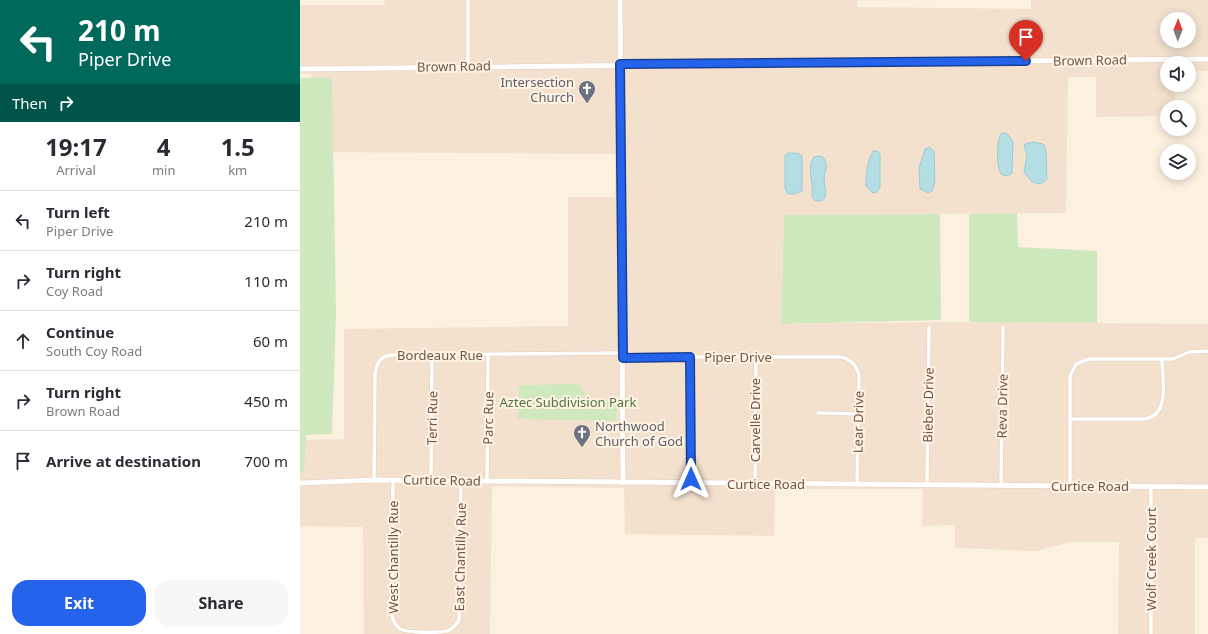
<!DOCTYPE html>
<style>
body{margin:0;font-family:"Noto Sans",sans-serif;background:#f7f7f7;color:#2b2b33;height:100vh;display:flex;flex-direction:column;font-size:15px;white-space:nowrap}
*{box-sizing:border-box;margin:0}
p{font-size:13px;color:#7c7c81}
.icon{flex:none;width:22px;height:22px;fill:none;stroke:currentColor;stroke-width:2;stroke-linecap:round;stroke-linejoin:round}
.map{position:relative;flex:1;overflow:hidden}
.details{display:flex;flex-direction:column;background:#fff;width:300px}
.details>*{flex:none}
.top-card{background:#00695c;color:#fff;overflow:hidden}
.needle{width:26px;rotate:1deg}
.buttons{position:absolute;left:860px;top:12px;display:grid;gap:8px}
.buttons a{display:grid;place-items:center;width:36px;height:36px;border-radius:50%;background:#fff;box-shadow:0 2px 10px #0003;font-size:20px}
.pin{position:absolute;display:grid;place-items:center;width:34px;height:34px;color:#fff;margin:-41px -17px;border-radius:50% 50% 50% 0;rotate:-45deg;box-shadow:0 0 4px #0007}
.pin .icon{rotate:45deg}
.me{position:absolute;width:44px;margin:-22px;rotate:0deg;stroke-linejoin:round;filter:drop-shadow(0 0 3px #0008)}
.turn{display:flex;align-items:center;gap:14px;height:84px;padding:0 12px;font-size:18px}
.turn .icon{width:52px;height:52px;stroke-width:2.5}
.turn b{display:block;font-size:28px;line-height:34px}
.then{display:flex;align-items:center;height:38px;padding:0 12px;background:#0003;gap:8px;font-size:15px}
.eta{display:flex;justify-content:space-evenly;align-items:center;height:68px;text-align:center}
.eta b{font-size:24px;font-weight:700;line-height:28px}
.button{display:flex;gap:8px;margin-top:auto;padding:8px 12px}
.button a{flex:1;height:46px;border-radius:16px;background:#2563eb;color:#fff;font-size:16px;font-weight:700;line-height:46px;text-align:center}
.button a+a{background:#f7f7f7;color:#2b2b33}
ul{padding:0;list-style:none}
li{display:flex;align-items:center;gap:12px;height:60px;padding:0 12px;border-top:1px solid #e1e1e2}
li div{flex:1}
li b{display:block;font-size:15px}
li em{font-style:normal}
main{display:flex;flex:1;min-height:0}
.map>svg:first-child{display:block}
.residential{fill:#f3e1cd;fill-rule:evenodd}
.green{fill:#cfe8be}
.water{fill:#b4dee4;stroke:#9acdd6}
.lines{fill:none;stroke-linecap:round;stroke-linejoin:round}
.street-casing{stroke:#dfccbb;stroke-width:4.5}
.secondary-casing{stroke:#e4cdb9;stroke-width:6}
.street{stroke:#fff;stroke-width:3.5}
.secondary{stroke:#fff;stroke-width:5}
.route-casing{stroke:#184099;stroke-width:10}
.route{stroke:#2563eb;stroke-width:7}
.labels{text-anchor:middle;stroke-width:4;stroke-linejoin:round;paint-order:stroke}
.street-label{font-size:13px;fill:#715547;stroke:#fff4e4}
.worship-label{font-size:13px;fill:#5b616d;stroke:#fff4e4;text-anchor:end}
.park-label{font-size:13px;fill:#507740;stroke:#fff4e4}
</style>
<main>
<section class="details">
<div class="top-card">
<div class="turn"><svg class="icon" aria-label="left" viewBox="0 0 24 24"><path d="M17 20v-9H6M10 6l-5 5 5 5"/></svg><div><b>210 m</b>Piper Drive</div></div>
<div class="then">Then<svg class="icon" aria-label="right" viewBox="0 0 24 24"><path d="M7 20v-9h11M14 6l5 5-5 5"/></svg></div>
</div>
<div class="eta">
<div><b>19:17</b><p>Arrival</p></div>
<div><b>4</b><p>min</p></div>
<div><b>1.5</b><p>km</p></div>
</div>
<ul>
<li><svg class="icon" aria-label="left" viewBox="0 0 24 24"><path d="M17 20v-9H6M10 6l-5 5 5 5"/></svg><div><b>Turn left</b><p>Piper Drive</p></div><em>210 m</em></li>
<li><svg class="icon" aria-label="right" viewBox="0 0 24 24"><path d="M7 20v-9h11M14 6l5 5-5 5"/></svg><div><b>Turn right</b><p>Coy Road</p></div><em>110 m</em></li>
<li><svg class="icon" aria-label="ahead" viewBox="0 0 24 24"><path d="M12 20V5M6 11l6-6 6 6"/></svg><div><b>Continue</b><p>South Coy Road</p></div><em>60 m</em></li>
<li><svg class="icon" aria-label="right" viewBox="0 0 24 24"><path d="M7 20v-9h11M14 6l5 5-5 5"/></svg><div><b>Turn right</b><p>Brown Road</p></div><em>450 m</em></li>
<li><svg class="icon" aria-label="arrive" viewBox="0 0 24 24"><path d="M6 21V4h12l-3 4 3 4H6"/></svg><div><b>Arrive at destination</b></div><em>700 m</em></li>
</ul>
<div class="button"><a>Exit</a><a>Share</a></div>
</section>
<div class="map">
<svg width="908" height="634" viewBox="0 0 908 634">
<rect width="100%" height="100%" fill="#fcf0de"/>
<path class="residential" d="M 85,0 L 557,0 L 557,7 L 731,9 L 731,0 L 908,0 L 908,71 L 889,71 L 889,63 L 867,63 L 867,85 L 874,85 L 875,107 L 867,107 L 867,116 L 796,117 L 796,77 L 768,77 L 766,213 L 484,215 L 481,324 L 647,322 L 908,324 L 908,538 L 895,538 L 895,634 L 818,634 L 819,542 L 769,542 L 736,551 L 655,548 L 655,525 L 622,526 L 623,489 L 475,489 L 474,536 L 325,534 L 324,488 L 192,486 L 190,634 L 64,634 L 63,527 L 0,526 L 0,440 L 44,439 L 44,329 L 268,326 L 268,197 L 315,197 L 315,154 L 12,152 L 11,74 L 0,73 L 0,5 L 84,5 ZM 867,19 L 889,19 L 889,41 L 867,41 Z"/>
<path class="green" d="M 0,78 L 32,78 L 36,313 L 32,434 L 6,435 L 4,473 L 0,473 Z
M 717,213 L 718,247 L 797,251 L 797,323 L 669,322 L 669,214 Z
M 640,214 L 641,320 L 481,324 L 484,215 Z
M 279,384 L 287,400 L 317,401 L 316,421 L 218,419 L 219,385 Z"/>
<path class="water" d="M 702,133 L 708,134 L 713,142 L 712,172 L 711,174 L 706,176 L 701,174 C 696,165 697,146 700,135 Z
M 733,142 L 743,144 C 748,150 746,169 747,178 C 744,185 737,184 732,182 L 724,172 L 727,155 L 724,147 L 725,144 Z
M 629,147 L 634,151 L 635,181 L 632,191 L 628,193 L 620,189 L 619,168 L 625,149 Z
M 573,151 L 578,151 L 580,155 L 580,187 L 577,192 L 573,193 L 566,186 C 566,172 567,163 573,151 Z
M 488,153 L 498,153 L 502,156 L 502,191 L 494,194 L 488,194 L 485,189 L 485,155 Z
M 520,156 L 523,157 C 529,165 525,171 524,179 C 524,187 529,195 522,201 L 515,201 L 512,196 C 514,184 506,166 514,157 Z"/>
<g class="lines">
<defs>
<path id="street" d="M 168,66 L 168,0
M 323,357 L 539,357 C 550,358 556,364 559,375 L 557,484
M 390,357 L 391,483
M 518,413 L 558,414
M 770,419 L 843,419 C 871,417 862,379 862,359
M 74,480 L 75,373 C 77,362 81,356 92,355 L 323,353
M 93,480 L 92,615 C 93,621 95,625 100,629 C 107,633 139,633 147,631 C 153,629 156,625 159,620 L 161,481
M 131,480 L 132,355
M 187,481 L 188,355
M 455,484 L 456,357
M 627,484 L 629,327
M 701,485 L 703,327
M 770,486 L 770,376 L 776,364 L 789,359 L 873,359 L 889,352 L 908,351
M 851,633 L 851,486"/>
<path id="secondary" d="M 320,0 L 323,483
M 0,69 L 908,59
M 0,483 L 74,480 L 908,487"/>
</defs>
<use href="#street" class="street-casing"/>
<use href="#secondary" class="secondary-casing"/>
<use href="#street" class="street"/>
<use href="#secondary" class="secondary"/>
</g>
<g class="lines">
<defs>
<path id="route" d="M 391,479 L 390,357 L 323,358 L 320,64 L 726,61"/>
</defs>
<use href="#route" class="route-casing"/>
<use href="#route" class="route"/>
</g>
<defs>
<symbol id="church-pin" viewBox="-11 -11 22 30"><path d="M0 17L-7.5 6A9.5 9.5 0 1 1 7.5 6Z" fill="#6b7280" stroke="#fff4e4"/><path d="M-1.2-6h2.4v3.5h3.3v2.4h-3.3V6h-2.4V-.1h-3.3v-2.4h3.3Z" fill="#fff"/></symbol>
</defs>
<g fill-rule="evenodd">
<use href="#church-pin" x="277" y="79" width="20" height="27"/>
<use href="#church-pin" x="272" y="423" width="20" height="27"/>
</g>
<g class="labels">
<g class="street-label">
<text transform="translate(790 60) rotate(-1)" y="5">Brown Road</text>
<text transform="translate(154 66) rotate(-1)" y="5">Brown Road</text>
<text x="140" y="360">Bordeaux Rue</text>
<text x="438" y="362">Piper Drive</text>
<text transform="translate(628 405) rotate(-89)" y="5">Bieber Drive</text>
<text transform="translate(702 406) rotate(-89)" y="5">Reva Drive</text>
<text transform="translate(132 418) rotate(-89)" y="5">Terri Rue</text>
<text transform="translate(188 418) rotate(-89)" y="5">Parc Rue</text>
<text transform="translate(455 420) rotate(-90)" y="5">Carvelle Drive</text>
<text transform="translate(558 422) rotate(-89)" y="5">Lear Drive</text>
<text transform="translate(142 480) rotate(1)" y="5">Curtice Road</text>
<text x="466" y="489">Curtice Road</text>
<text x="790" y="491">Curtice Road</text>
<text transform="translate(93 557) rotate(-90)" y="5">West Chantilly Rue</text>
<text transform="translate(160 557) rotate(-89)" y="5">East Chantilly Rue</text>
<text transform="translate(851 559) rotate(-90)" y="5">Wolf Creek Court</text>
</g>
<g class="worship-label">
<text x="274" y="87">Intersection<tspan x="274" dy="15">Church</tspan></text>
<text x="295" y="431" text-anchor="start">Northwood<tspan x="295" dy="15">Church of God</tspan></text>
</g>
<g class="park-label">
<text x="268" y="407">Aztec Subdivision Park</text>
</g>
</g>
</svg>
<div class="buttons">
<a><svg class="needle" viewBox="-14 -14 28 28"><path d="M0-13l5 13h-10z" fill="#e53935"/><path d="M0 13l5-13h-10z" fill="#7c7c81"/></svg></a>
<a><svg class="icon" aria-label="sound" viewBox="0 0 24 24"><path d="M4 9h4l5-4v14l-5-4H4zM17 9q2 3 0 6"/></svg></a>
<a><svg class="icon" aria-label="search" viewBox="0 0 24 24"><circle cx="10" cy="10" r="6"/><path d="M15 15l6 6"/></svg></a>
<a><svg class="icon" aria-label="layers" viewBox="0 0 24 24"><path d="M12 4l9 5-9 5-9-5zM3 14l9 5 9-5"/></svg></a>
</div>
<div class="pin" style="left:726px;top:61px;background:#d93025"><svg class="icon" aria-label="arrive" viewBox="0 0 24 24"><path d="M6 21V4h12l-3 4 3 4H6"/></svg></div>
<svg class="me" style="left:391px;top:479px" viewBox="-20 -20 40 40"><path d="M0-17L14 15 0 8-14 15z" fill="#2563eb" stroke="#fff" stroke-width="4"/></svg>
</div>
</main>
